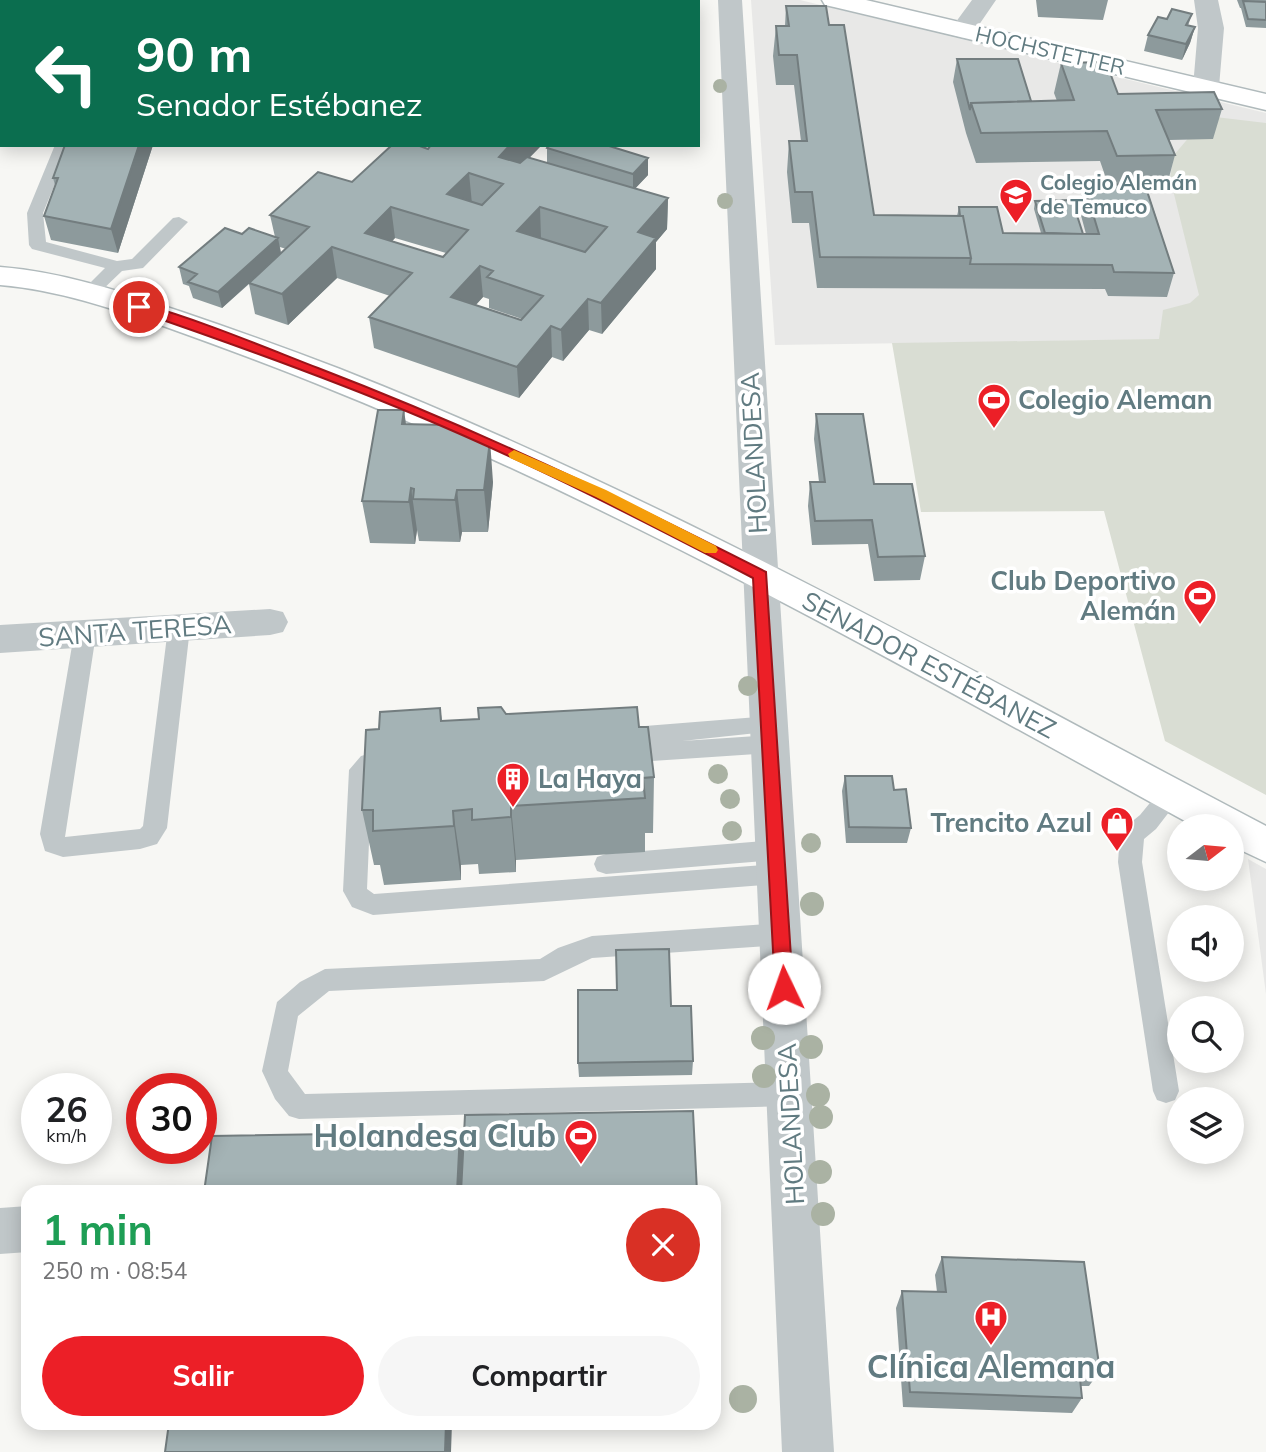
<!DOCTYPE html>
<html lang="es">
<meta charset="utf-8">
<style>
body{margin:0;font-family:Mulish,sans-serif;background:#f6f6f6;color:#202124;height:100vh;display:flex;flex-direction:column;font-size:26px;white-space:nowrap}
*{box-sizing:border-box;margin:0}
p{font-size:23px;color:#757577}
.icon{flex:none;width:38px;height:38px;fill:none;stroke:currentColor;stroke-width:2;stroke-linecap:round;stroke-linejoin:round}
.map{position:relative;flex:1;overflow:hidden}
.sheet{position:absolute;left:21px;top:1185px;width:700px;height:245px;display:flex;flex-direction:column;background:#fff;border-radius:21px;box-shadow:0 4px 18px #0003}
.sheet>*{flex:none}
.hud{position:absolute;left:0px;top:0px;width:700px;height:147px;box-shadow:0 4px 18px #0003;background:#0b6e4f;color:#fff;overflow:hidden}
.needle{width:46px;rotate:74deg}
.buttons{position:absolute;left:1167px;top:814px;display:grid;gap:14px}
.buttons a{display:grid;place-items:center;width:77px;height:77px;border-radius:50%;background:#fff;box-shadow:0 4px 18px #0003;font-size:35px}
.speed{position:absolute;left:21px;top:1073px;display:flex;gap:14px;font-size:35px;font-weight:700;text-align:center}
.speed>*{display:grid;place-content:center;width:91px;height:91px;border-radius:50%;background:#fff;box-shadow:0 4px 18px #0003;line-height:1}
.speed small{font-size:18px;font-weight:400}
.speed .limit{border:10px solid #d22;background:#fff;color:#111}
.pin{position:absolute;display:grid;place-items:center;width:60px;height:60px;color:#fff;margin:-30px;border:4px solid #fff;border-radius:50%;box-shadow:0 2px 7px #0007}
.me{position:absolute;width:77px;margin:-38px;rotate:357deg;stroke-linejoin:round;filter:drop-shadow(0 0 5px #0008)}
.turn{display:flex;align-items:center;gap:24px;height:147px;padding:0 21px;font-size:32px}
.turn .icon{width:91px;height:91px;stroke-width:2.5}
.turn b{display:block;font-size:49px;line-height:60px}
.round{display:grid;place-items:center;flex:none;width:74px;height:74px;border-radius:37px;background:#f6f6f6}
.head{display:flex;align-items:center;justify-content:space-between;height:119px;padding:0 21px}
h1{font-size:42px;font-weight:700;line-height:52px;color:#1e9e55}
.button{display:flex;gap:14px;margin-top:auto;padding:14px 21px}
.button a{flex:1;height:80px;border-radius:42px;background:#ec1f27;color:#fff;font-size:28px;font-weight:700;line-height:80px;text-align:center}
.button a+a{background:#f6f6f6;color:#202124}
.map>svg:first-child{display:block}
.built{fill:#e8e8e7}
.green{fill:#d9ddd3}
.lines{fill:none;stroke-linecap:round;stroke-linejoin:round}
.secondary-casing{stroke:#b0babc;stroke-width:3}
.service{fill:#c0c7c9;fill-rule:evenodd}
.minor{fill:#c0c7c9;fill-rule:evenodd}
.secondary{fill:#fff;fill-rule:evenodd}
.tree{fill:#aab2a3}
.wall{fill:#8d9a9c;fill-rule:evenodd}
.shaded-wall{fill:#737d7f}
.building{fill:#a4b3b5;stroke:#737d7f;stroke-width:2;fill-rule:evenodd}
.route{fill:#ec1f27;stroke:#991419;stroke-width:2}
.slow{fill:#f59e0b}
.labels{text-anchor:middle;stroke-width:7;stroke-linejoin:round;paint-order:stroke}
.far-street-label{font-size:21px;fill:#617b81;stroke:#fff}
.far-poi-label{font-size:21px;font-weight:bold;fill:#617b81;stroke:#fff;text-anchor:start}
.poi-label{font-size:26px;font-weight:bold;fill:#617b81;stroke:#fff;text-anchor:start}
.street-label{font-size:26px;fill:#617b81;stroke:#fff}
.near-poi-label{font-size:32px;font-weight:bold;fill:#617b81;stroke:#fff;text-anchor:end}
</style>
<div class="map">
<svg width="1266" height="1452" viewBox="0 0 1266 1452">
<rect width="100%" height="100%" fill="#f7f7f4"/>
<path class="built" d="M 751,0 L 800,0 L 1266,113 L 1266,338 L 775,345 Z
M 1248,859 L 1266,869 L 1266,994 Z"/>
<path class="green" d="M 1207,116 L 1266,123 L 1266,795 L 1165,741 L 1104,511 L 921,512 L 892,343 L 1159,339 L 1163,310 L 1190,303 L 1199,295 L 1170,178 L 1174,155 Z"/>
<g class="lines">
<defs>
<path id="secondary" d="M 822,0 L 866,0 L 1266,94 L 1266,110 L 834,7 L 825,5 Z
M 0,267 C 63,272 123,292 182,312 C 235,330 288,349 340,369 C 661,495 961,666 1266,826 L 1266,862 L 1232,846 L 1232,826 L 1194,826 C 906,668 620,505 315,383 C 266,363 216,345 166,327 C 111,308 58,290 0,285 Z"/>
</defs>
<use href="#secondary" class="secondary-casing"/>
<path class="service" d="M 55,145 L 71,145 L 43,213 L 46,242 L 117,261 L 132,259 L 173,218 L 179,217 L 188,222 L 143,268 L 122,271 L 97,295 L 91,296 L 82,291 L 105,268 L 32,249 L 29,245 L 27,213 Z
M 179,620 L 187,622 L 190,628 L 167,828 L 157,844 L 140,849 L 63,857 L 45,851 L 40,834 L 74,634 L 77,628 L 85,626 L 93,628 L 96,634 L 65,837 L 140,829 L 143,826 L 168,628 L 171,622 Z
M 769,716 L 777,719 L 780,725 L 777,731 L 682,741 L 770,735 L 778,738 L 781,744 L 778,750 L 770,753 L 637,762 L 629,759 L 625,753 L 629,747 L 634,745 L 612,743 L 609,737 L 612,731 L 620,728 Z
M 390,748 L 398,751 L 402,757 L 398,763 L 376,769 L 372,773 L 367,889 L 374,894 L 777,864 L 786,867 L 789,874 L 786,881 L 777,884 L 373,915 L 352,907 L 343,891 L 349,770 L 361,756 Z
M 1171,785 L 1179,787 L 1183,794 L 1156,829 L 1144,839 L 1142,862 L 1179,1091 L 1175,1100 L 1166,1103 L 1157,1100 L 1153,1091 L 1118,862 L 1120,835 L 1124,828 L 1140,815 L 1163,787 Z
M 776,840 L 785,843 L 788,850 L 785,857 L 776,860 L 606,874 L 597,871 L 594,864 L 597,857 L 606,854 Z
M 781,923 L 790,926 L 794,934 L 790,942 L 781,945 L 592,958 L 544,981 L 329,991 L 298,1016 L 288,1071 L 305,1094 L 789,1082 L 799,1085 L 802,1094 L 799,1103 L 789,1106 L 299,1119 L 289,1116 L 275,1099 L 262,1071 L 277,1002 L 300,982 L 325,969 L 540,959 L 558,948 L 592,936 Z"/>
<path class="minor" d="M 410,0 L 434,0 L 435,2 L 411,2 Z
M 718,0 L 742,0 L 834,1452 L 782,1452 Z
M 972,0 L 996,0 L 972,35 L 963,38 L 954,35 L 950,30 Z
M 1194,0 L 1218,0 L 1224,28 L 1219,87 L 1215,93 L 1206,95 L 1197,93 L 1193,87 L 1198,28 Z
M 270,609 L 283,612 L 288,622 L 283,632 L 270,635 L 0,653 L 0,625 Z
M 28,1206 L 28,1252 L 0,1254 L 0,1208 Z"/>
<use href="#secondary" class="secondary"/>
</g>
<g class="tree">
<circle cx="720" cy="86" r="7"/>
<circle cx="725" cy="201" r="8"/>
<circle cx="748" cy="686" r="10"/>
<circle cx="718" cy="774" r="10"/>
<circle cx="730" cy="799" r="10"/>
<circle cx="732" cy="831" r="10"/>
<circle cx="811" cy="843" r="10"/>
<circle cx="812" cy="904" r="12"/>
<circle cx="763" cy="1038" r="12"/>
<circle cx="811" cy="1047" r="12"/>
<circle cx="764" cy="1076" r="12"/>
<circle cx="818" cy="1095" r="12"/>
<circle cx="821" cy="1117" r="12"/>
<circle cx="820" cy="1172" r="12"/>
<circle cx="823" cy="1214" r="12"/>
<circle cx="743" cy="1399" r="14"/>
</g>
<path class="wall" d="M 1036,0 L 1108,0 L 1103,20 L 1038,17 Z
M 1237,0 L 1266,0 L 1266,28 L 1246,27 L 1241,8 L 1240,8 Z
M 786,6 L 829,25 L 874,215 L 957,216 L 959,207 L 1003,233 L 1041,233 L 1034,209 L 1035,201 L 1083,234 L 1086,234 L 1079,208 L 1084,184 L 1108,184 L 1100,161 L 976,163 L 966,133 L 953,82 L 957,59 L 1031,101 L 1057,101 L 1054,93 L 1061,63 L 1118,94 L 1222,109 L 1213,139 L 1169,140 L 1175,155 L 1167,185 L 1146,186 L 1174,273 L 1167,297 L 1108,296 L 1105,289 L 817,288 L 809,223 L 792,223 L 787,172 L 789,141 L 801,141 L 794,85 L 776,85 L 773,56 L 776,26 L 785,26 Z
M 1192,14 L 1188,26 L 1195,27 L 1190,43 L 1182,60 L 1144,51 L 1148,35 L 1167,19 Z
M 153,145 L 118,253 L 51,240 L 44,216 L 55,185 L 53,178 Z
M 547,148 L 648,175 L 635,188 L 668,198 L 667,229 L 656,242 L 656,269 L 602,334 L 589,330 L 563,361 L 552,357 L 519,398 L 374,348 L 369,317 L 390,296 L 337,278 L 288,325 L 255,314 L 249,284 L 222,308 L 193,298 L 189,286 L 183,284 L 179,267 L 242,234 L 275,237 L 270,215 L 352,182 L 428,149 L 530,158 L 547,163 ZM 395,238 L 446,253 L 443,257 L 392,241 ZM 280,247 L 286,249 L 281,253 ZM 483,297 L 489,299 L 489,308 L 522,319 L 521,320 L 476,305 Z
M 816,414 L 874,484 L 925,556 L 920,580 L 874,581 L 868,544 L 812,545 L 808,506 L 810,482 L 819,482 L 814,439 Z
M 406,424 L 493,482 L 488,532 L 462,532 L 460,542 L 419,541 L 417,530 L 415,544 L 370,543 L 362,501 Z
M 440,708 L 442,721 L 479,719 L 506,714 L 639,727 L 654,777 L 653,833 L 645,833 L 645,852 L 516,860 L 516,872 L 479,874 L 478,864 L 461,865 L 461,880 L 384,885 L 380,865 L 374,865 L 362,810 L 379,729 Z
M 845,776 L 894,790 L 911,828 L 907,843 L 846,843 L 842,791 Z
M 671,1006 L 693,1061 L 692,1075 L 579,1077 L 578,1063 Z
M 942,1257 L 1100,1371 L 1089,1386 L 1081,1386 L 1082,1398 L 1072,1413 L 903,1407 L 896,1308 L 902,1291 L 937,1292 L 935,1275 Z"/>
<path class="shaded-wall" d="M 1195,27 L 1190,43 L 1182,60 L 1186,44 Z
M 139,145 L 153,145 L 118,253 L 111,229 Z
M 510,145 L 542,145 L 503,185 L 499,157 Z
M 648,158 L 648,175 L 633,191 L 633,174 Z
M 469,173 L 472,204 L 447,194 Z
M 668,198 L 667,229 L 656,242 L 656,269 L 602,334 L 601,303 L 638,232 Z
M 391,207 L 395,238 L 373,261 L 365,233 Z
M 540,207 L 541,238 L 519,262 L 517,231 Z
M 278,238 L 281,254 L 222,308 L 218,292 Z
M 332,247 L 337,278 L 288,325 L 282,294 Z
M 480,266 L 483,297 L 454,328 L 451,297 Z
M 588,299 L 589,330 L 563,361 L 561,330 Z
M 551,326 L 552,357 L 519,398 L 517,367 Z
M 404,410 L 410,452 L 402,424 Z
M 490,440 L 493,482 L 488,532 L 484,490 Z
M 411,488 L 417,530 L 415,544 L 409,502 Z
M 457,490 L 462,532 L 460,542 L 455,500 Z
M 511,806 L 516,860 L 516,872 L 511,817 Z
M 453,811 L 461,865 L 461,880 L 454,826 Z
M 460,1132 L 465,1156 L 463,1192 L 457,1192 Z
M 446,1423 L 452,1423 L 451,1452 L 445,1452 Z"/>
<path class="building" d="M 194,0 L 217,0 L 223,2 L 192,2 Z
M 1243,1 L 1266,2 L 1266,20 L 1248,19 Z
M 786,6 L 826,6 L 829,25 L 844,25 L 874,215 L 963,216 L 971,258 L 820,257 L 812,192 L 795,192 L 789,141 L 807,141 L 797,55 L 779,55 L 776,26 L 789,26 Z
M 1172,9 L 1192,14 L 1186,25 L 1195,27 L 1186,44 L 1148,35 L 1158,17 L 1167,19 Z
M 957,59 L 1018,59 L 1031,101 L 971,103 L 970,110 Z
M 1106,62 L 1118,94 L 1214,92 L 1222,109 L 1156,110 L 1175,155 L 1117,156 L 1107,131 L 981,133 L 971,103 L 1074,100 L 1061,63 Z
M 65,145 L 139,145 L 111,229 L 44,216 L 58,178 L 53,178 Z
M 392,145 L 417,145 L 428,149 L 431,145 L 510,145 L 499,157 L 520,163 L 527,157 L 668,198 L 638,232 L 656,238 L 601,303 L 588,299 L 561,330 L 551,326 L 517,367 L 369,317 L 412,273 L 332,247 L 282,294 L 249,283 L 309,227 L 270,215 L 318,172 L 352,182 ZM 469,173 L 503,184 L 482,205 L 447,194 ZM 391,207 L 468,230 L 443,257 L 365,233 ZM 540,207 L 607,227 L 585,252 L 517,231 ZM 480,266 L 493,271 L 487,277 L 543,296 L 521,320 L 451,297 Z
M 549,145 L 606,145 L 648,158 L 633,174 L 547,148 Z
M 1084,184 L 1145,185 L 1174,273 L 1114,272 L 1112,265 L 970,264 L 971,258 L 963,216 L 960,216 L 959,207 L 997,207 L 1003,233 L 1099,234 Z
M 1072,200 L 1083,234 L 1045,233 L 1035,201 Z
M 225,228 L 242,234 L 249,228 L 278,238 L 218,292 L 188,282 L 197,274 L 179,267 Z
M 378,410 L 404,410 L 402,424 L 446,425 L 490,440 L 484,490 L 457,490 L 455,500 L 413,499 L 414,489 L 411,488 L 409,502 L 362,501 Z
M 816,414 L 863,414 L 874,484 L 912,484 L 925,556 L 878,557 L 872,520 L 815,521 L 810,482 L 825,482 Z
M 501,707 L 506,714 L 637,707 L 639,727 L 648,727 L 654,777 L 643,778 L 645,798 L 511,806 L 511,817 L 472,820 L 472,809 L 453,811 L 454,826 L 373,831 L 373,810 L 362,810 L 366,730 L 379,729 L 380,712 L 440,708 L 441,721 L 479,719 L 478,708 Z
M 845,776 L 892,776 L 894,790 L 906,789 L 911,828 L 849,827 Z
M 669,949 L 671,1006 L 691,1006 L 693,1061 L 578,1063 L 578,990 L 617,990 L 616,950 Z
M 693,1111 L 697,1192 L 461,1192 L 465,1115 Z
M 460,1132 L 457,1192 L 204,1192 L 212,1136 Z
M 942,1257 L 1084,1262 L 1100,1371 L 1079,1370 L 1082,1398 L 910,1392 L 902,1291 L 946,1292 Z
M 169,1423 L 446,1423 L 445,1452 L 165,1452 Z"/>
<path class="route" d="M 139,303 C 200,320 259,345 318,368 C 472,427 619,497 766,572 L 793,988 L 790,993 L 784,996 L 777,993 L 775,988 L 753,578 C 643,521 533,464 418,416 C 325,377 230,343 134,310 L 133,307 Z"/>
<path class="slow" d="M 514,450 L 606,490 L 716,546 L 718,550 L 716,553 L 705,553 L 596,497 L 510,458 L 508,454 Z"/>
<defs>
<symbol id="school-pin" viewBox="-11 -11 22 30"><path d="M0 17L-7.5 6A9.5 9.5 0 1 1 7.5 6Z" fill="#ec1f27" stroke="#fff"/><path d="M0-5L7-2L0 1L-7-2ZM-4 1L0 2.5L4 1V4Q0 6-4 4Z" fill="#fff"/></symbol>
<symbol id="stadium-pin" viewBox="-11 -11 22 30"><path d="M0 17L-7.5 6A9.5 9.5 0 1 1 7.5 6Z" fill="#ec1f27" stroke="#fff"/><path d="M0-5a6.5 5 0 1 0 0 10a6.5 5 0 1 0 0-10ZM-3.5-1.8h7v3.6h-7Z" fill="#fff"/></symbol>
<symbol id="building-pin" viewBox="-11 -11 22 30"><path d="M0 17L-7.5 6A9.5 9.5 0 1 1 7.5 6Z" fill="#ec1f27" stroke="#fff"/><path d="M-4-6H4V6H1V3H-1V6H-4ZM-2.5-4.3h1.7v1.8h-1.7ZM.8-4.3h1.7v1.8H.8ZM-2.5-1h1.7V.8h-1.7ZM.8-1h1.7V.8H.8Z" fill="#fff"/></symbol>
<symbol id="shop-pin" viewBox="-11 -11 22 30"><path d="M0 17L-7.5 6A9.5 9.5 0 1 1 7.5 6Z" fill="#ec1f27" stroke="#fff"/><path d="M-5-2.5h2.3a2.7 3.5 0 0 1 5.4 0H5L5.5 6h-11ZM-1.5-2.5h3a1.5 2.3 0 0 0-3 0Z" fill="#fff"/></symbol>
<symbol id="hospital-pin" viewBox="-11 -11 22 30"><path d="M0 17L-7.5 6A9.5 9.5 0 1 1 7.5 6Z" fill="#ec1f27" stroke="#fff"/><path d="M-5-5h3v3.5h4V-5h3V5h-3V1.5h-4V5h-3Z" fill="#fff"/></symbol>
</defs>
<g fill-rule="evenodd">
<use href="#school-pin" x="997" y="176" width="38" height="52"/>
<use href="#stadium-pin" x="975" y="381" width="38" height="52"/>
<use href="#stadium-pin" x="1181" y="577" width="38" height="52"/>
<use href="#building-pin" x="494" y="760" width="38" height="52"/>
<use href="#shop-pin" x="1098" y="804" width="38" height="52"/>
<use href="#stadium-pin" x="562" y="1117" width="38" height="52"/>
<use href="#hospital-pin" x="972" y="1298" width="38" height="52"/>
</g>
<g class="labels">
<g class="far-street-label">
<text transform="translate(1050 51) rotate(13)" y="7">HOCHSTETTER</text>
</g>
<g class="far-poi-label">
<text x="1040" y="190">Colegio Alemán<tspan x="1040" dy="24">de Temuco</tspan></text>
</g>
<g class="poi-label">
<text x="1018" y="409">Colegio Aleman</text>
<text x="1176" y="590" text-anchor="end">Club Deportivo<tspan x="1176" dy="30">Alemán</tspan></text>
<text x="538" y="788">La Haya</text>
<text x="1092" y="832" text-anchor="end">Trencito Azul</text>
</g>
<g class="street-label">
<text transform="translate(754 453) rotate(-93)" y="9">HOLANDESA</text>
<text transform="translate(135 631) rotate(-4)" y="9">SANTA TERESA</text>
<text transform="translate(929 665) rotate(28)" y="9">SENADOR ESTÉBANEZ</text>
<text transform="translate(791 1124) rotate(-93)" y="9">HOLANDESA</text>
</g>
<g class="near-poi-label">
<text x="556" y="1147">Holandesa Club</text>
<text x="991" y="1378" text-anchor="middle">Clínica Alemana</text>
</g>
</g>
</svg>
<div class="buttons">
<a><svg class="needle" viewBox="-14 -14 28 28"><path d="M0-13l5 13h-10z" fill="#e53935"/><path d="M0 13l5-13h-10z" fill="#757577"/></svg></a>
<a><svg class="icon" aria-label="sound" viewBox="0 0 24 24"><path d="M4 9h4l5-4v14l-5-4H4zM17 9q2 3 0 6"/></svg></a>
<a><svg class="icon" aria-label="search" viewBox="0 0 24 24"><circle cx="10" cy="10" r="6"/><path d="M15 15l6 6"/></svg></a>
<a><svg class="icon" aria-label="layers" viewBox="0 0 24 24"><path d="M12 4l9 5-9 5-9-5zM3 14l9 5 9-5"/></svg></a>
</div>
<div class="speed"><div>26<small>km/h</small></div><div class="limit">30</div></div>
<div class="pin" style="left:139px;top:307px;background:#d93025"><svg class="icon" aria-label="arrive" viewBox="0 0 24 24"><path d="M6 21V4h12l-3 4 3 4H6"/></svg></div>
<svg class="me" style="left:784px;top:988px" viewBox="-20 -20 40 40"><circle r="19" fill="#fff"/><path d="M0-13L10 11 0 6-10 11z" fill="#ec1f27"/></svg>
<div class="hud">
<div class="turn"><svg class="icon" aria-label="left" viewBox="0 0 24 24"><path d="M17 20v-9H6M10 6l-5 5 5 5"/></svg><div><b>90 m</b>Senador Estébanez</div></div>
</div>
<section class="sheet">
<div class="head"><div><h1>1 min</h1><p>250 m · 08:54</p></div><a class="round" style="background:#d93025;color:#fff"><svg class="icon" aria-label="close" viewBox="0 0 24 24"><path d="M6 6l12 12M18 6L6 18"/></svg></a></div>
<div class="button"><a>Salir</a><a>Compartir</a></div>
</section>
</div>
